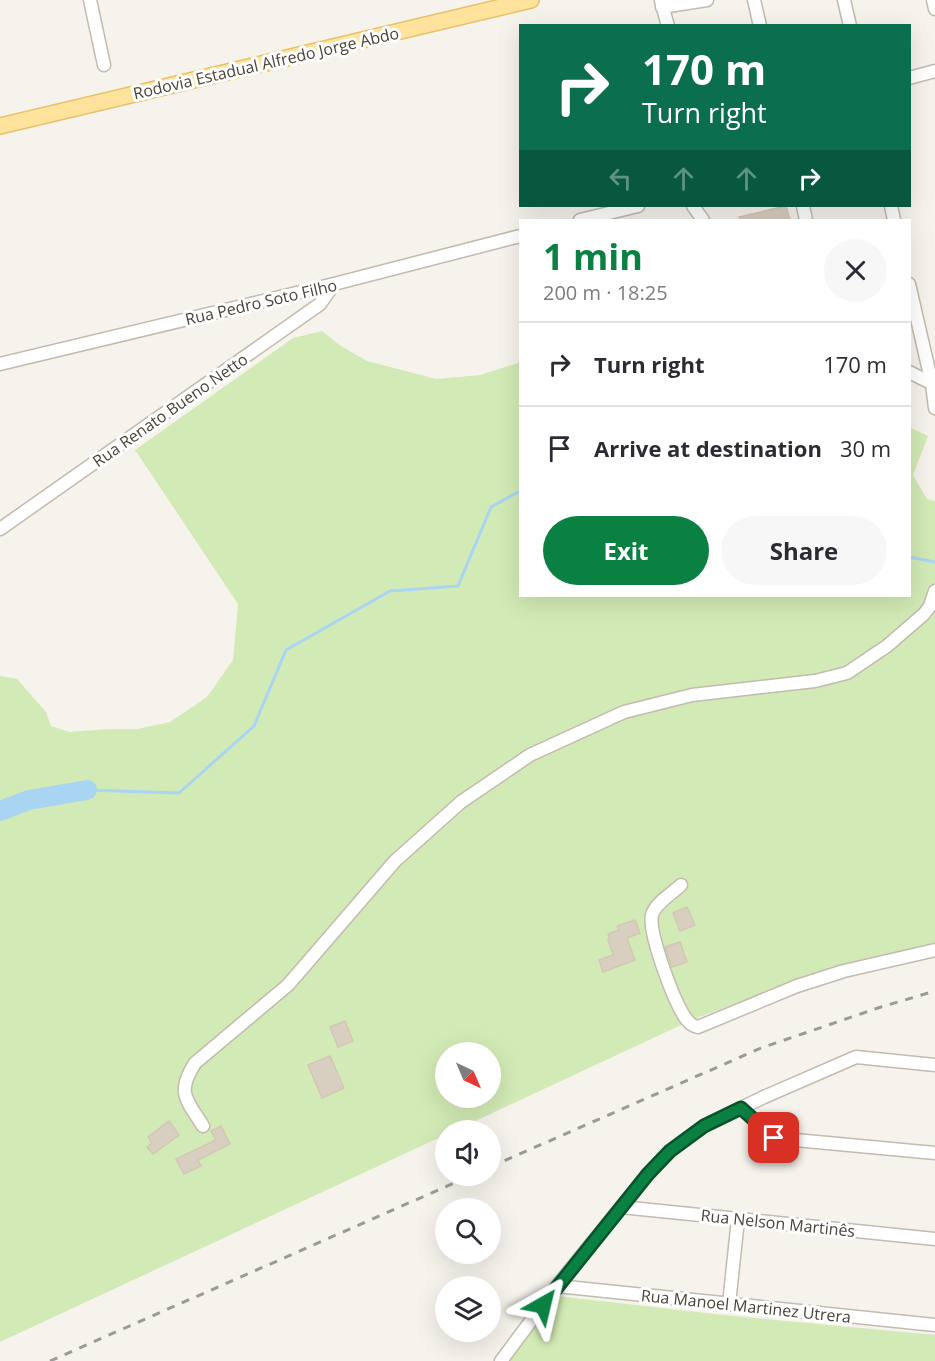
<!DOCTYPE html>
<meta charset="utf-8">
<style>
body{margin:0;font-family:"Open Sans",sans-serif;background:#f7f7f7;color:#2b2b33;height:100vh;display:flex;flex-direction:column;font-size:22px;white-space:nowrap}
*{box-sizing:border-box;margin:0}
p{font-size:20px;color:#7c7c81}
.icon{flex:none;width:33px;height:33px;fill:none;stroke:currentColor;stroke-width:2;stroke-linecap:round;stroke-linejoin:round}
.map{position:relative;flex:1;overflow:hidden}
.drawer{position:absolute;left:519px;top:219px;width:392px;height:378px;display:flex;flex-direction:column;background:#fff;border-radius:0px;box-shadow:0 6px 24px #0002}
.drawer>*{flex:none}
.hud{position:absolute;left:519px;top:24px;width:392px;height:183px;border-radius:0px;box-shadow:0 6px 24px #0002;background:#0b6e4f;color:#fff;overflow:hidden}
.needle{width:39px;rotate:136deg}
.controls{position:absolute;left:435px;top:1042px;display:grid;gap:12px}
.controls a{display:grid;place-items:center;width:66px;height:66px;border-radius:50%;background:#fff;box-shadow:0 6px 24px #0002;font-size:30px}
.pin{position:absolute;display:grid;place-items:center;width:51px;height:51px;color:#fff;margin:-26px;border-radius:12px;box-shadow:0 3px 9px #0006}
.me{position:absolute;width:66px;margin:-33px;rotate:37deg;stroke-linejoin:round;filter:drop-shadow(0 0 4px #0008)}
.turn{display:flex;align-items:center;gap:21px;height:126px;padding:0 24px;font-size:27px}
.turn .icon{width:78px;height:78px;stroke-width:2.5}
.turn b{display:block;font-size:42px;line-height:51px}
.lanes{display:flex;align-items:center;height:57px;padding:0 24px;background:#0003;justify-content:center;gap:30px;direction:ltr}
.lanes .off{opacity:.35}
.round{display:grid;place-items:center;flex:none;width:63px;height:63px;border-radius:32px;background:#f7f7f7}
.headline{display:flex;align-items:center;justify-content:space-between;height:102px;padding:0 24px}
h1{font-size:36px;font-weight:700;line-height:45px;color:#0b8043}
.action{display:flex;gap:12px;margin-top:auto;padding:12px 24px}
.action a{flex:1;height:69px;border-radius:36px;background:#0b8043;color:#fff;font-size:24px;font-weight:700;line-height:69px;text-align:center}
.action a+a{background:#f7f7f7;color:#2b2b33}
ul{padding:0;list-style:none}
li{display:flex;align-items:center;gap:18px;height:84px;padding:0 24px;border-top:2px solid #e1e1e2}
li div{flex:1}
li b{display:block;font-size:22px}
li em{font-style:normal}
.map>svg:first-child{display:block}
.green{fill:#d2eab5;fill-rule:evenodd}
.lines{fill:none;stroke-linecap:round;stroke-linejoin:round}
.stream{stroke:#a9d4f2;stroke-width:3}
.river{stroke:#a9d4f2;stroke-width:20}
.building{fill:#d8cfc1;stroke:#d3c7b4;stroke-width:1.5}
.minor-casing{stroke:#c2bbae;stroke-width:15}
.major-casing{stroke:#e6c16a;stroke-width:18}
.minor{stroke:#fff;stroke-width:12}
.major{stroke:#ffe39c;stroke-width:15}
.rail{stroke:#9a9a9a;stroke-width:3;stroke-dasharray:8 8;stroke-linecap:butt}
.route-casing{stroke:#07532c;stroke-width:15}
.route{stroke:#0b8043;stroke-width:10}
.labels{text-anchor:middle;stroke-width:6;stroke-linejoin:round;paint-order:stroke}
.street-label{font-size:16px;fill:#4b4439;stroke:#fff}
</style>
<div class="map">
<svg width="935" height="1361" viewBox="0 0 935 1361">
<rect width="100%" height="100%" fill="#f6f3ec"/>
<path class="green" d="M 322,331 L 341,346 L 367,361 L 436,379 L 480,375 L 518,363 L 520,356 L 520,596 L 909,596 L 909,427 L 928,436 L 913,475 L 927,499 L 935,501 L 935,946 L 829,969 L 694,1019 L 454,1131 L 446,1131 L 445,1135 L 0,1342 L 0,676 L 17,679 L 46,712 L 51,726 L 70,732 L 108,729 L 138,729 L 170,722 L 207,697 L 233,660 L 238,604 L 135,450 L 293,338 ZM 446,1053 L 490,1053 L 490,1098 L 446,1098 Z
M 557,1296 L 723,1315 L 935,1335 L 935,1361 L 508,1361 Z"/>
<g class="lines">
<path class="stream" d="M 909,557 L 935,562
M 87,790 L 179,793 L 254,726 L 286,650 L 390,591 L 458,586 L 491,507 L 520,491"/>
<path class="river" d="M 0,811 L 29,800 L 87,790"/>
</g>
<path class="building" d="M 786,206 L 790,220 L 740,220 L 739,217 Z
M 687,907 L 695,925 L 680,931 L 673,913 Z
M 635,920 L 640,933 L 627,938 L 635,960 L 603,972 L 599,960 L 613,955 L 608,940 L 610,939 L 608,934 L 619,930 L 617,926 Z
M 680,942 L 687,962 L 672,967 L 665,947 Z
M 345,1021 L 353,1041 L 338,1047 L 330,1027 Z
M 330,1056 L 344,1088 L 322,1098 L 308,1065 Z
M 169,1121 L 179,1135 L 153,1154 L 147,1147 L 152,1143 L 148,1137 Z
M 221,1126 L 230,1144 L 198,1160 L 201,1166 L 184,1174 L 176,1159 L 216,1140 L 211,1131 Z"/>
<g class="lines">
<defs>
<path id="minor" d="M 90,0 L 104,65
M 754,0 L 760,26
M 844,0 L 850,26
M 933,0 L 935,9
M 661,1 L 668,26
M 662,7 L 707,0
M 909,78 L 935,71
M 693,206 L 703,220
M 803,206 L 806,220
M 891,206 L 894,220
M 580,220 L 638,206
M 909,284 L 932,384 L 935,408
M 0,364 L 334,284 L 520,236
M 909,372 L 935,385
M 0,529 L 320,304 L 334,284
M 681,885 C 673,893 655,903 652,915 C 648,933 675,1005 687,1020 C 690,1024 693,1026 698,1027 L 797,986 L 844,971 L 935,950
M 741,1108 L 774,1138 L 935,1153
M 203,1126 C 186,1099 176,1093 195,1063 L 288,985 L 395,861 L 461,802 L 530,755 L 624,712 L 692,695 L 815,681 L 847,673 L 887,646 L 924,614 L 930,606 L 935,591
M 621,1207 L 935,1239
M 557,1286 L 935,1325
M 729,1304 L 738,1219
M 501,1361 L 557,1286 L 648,1174 L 670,1151 L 704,1126 L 764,1097 L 856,1057 L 935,1065"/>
<path id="major" d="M 0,126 L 531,0"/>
</defs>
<use href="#minor" class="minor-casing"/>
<use href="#major" class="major-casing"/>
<use href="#minor" class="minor"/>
<use href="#major" class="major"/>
<path class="rail" d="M 490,1167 L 761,1048 L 881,1007 L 935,991
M 50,1361 L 470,1176"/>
</g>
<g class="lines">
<defs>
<path id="route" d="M 543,1305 L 648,1174 L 670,1151 L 704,1126 L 741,1108 L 774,1138"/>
</defs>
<use href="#route" class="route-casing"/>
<use href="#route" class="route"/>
</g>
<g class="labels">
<g class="street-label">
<text transform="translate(266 63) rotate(-13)" y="6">Rodovia Estadual Alfredo Jorge Abdo</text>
<text transform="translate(261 302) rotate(-13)" y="6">Rua Pedro Soto Filho</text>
<text transform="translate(170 410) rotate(-35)" y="6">Rua Renato Bueno Netto</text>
<text transform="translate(778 1223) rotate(6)" y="6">Rua Nelson Martinês</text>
<text transform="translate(746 1306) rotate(6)" y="6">Rua Manoel Martinez Utrera</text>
</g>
</g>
</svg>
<div class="controls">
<a><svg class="needle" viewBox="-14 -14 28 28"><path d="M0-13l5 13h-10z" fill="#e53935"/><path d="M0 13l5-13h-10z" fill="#7c7c81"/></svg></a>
<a><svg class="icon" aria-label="sound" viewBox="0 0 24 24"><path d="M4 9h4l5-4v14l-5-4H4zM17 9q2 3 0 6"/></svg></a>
<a><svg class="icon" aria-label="search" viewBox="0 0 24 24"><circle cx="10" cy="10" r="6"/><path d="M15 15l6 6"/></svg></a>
<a><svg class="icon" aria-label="layers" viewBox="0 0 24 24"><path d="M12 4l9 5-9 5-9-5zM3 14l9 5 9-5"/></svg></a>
</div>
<div class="pin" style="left:774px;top:1138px;background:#d93025"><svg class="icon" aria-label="arrive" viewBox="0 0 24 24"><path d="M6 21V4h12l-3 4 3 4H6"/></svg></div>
<svg class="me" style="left:543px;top:1305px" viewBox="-20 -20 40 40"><path d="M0-17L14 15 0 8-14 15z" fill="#0b8043" stroke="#fff" stroke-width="4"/></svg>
<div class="hud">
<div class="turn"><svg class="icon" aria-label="right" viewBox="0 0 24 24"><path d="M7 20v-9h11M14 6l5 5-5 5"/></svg><div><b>170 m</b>Turn right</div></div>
<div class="lanes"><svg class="icon off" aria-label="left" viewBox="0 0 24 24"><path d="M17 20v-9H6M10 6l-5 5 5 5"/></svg><svg class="icon off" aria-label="ahead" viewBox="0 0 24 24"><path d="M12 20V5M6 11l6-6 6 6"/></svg><svg class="icon off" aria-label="ahead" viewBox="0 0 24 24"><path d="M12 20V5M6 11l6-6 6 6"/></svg><svg class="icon" aria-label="right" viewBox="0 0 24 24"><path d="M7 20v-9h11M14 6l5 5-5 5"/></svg></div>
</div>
<section class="drawer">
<div class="headline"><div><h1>1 min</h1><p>200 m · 18:25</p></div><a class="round"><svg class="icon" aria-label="close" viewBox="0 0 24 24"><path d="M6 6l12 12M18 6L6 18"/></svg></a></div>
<ul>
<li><svg class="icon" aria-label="right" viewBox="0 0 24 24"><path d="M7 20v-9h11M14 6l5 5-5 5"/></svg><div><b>Turn right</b></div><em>170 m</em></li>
<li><svg class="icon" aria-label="arrive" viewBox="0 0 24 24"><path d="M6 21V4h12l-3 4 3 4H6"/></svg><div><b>Arrive at destination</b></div><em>30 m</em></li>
</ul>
<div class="action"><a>Exit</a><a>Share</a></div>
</section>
</div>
